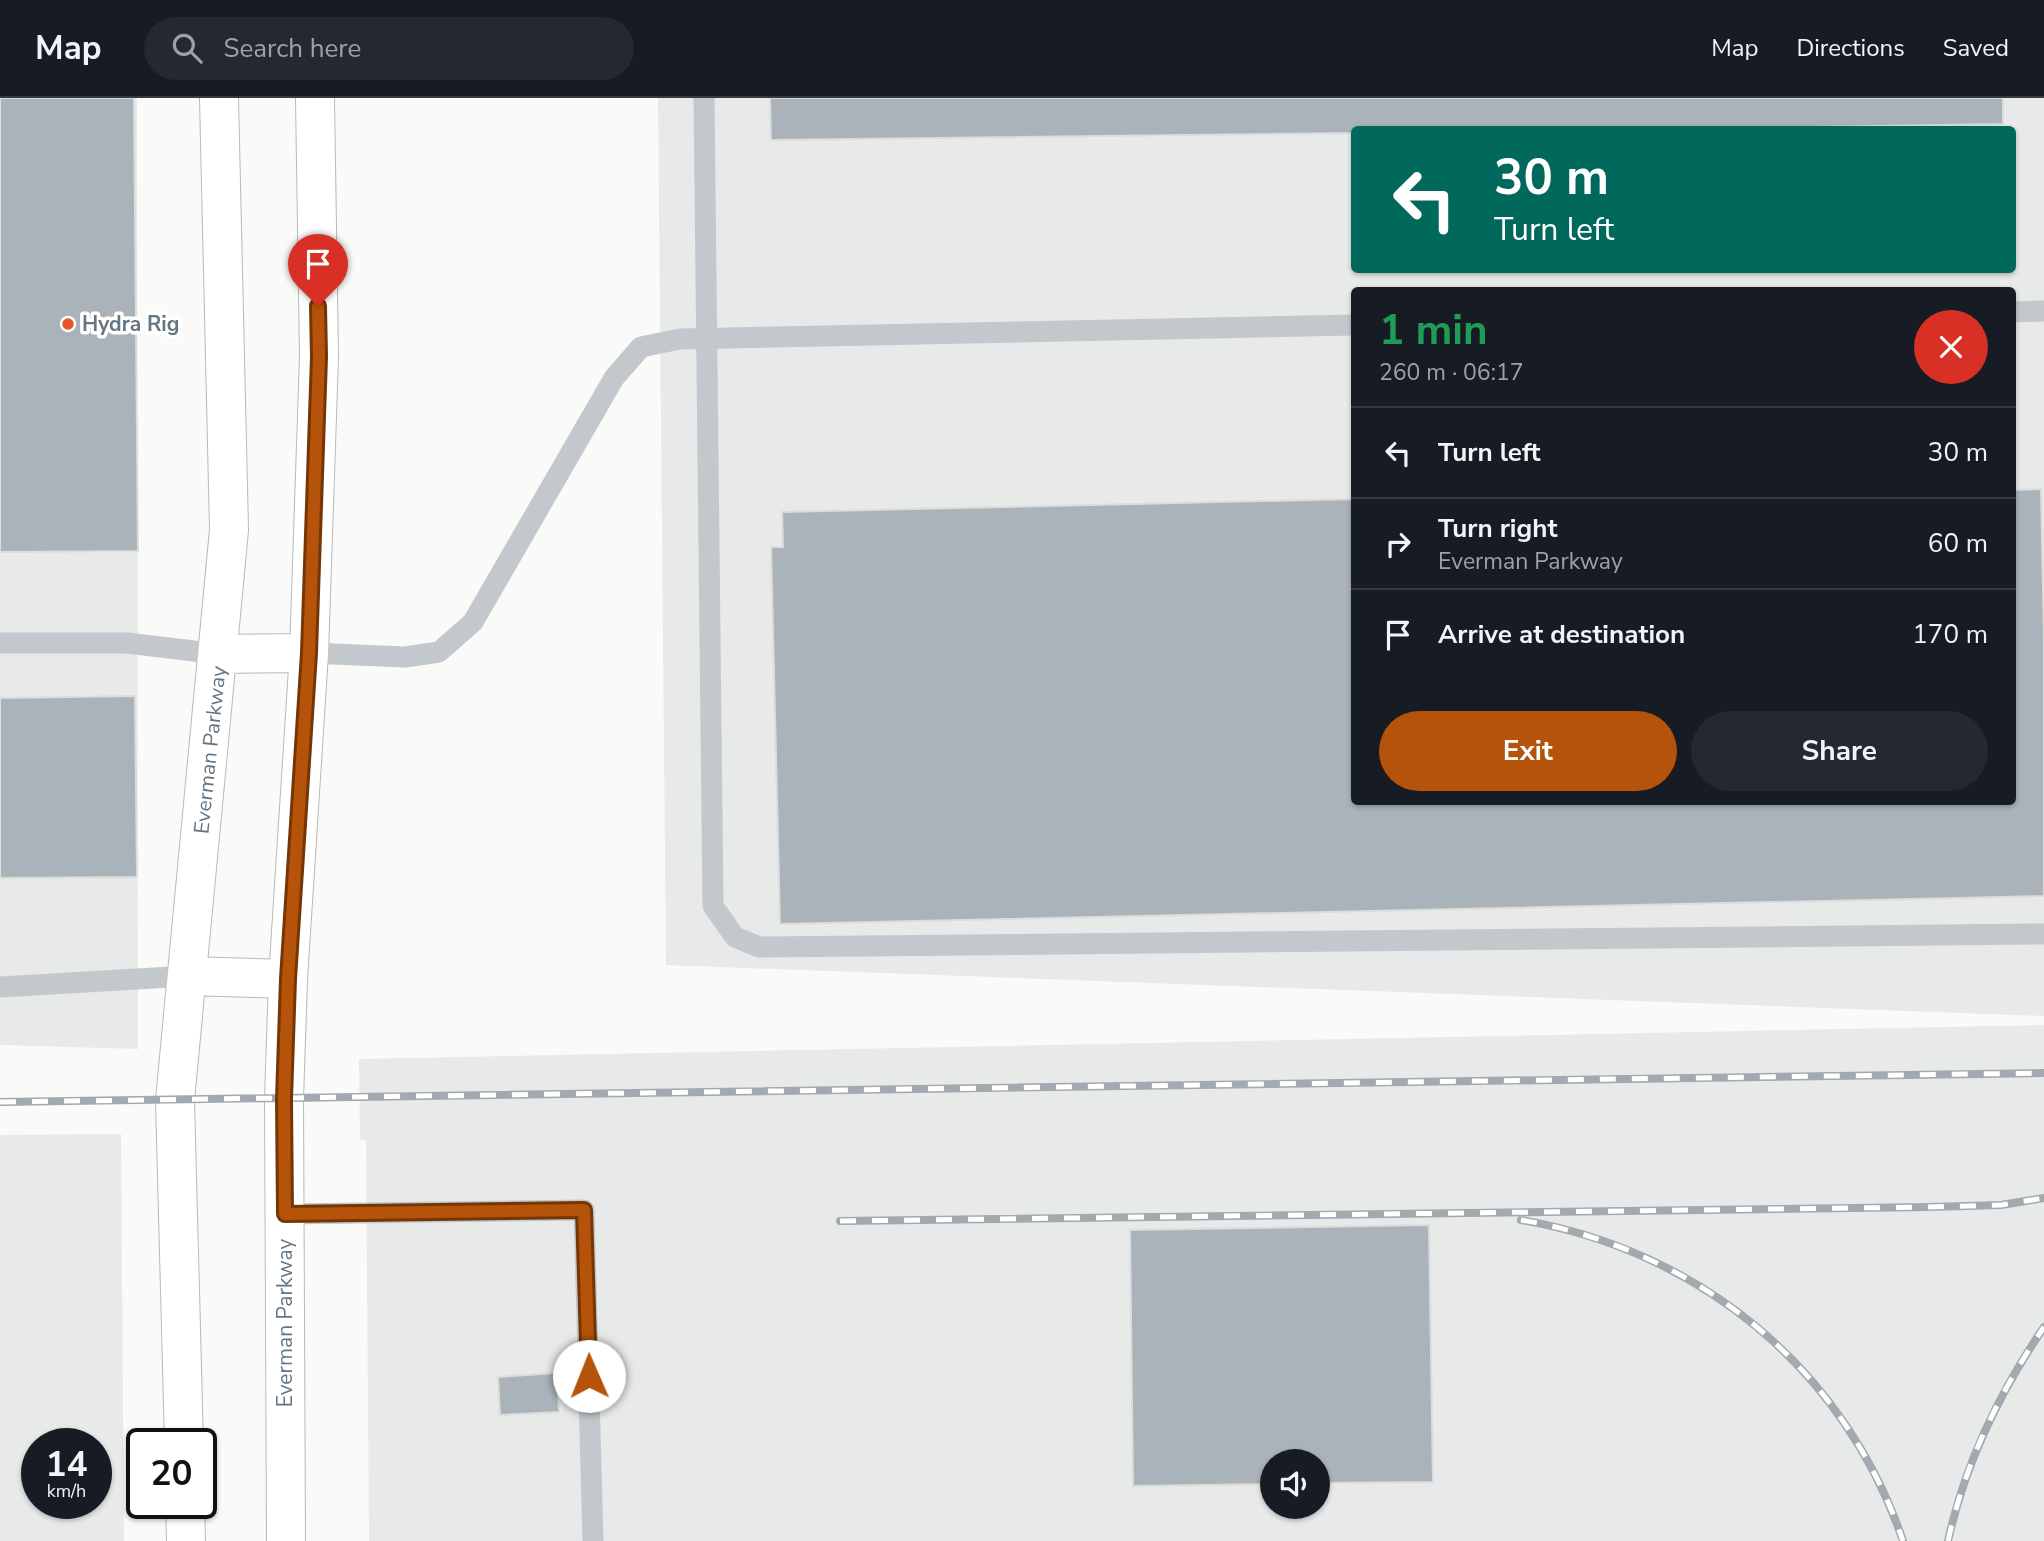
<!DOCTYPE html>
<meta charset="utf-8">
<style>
body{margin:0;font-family:"Nunito Sans",sans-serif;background:#242831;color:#f1f3f6;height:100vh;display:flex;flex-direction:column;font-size:26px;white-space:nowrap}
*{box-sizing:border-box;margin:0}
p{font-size:23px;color:#9ea1a6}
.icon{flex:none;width:38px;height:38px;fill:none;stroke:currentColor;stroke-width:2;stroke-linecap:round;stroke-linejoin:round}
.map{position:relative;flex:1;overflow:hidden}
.panel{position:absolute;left:1351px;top:189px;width:665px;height:518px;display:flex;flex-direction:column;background:#171b24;border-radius:7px;box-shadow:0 2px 5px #0004}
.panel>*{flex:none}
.top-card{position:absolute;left:1351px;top:28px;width:665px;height:147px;border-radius:7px;box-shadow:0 2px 5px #0004;background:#00695c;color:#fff;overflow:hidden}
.buttons{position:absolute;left:1260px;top:1351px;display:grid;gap:14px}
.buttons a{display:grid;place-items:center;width:70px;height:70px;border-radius:50%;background:#171b24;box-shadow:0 2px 5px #0004;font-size:35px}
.speed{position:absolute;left:21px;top:1330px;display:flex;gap:14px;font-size:35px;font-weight:700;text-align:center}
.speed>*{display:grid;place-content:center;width:91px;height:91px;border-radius:50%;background:#171b24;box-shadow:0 2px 5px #0004;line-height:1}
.speed small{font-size:18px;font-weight:400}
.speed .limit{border:4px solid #111;border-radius:10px;background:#fff;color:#111}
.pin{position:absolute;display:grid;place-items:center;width:60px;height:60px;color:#fff;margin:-72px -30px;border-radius:50% 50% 50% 0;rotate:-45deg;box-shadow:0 0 7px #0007}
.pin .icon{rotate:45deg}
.me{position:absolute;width:77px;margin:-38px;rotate:359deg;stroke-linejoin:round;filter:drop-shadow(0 0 5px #0008)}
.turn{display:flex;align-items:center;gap:24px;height:147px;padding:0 28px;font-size:32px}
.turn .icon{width:91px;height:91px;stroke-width:2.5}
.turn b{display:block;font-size:49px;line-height:60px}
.round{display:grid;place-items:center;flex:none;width:74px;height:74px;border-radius:37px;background:#242831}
.summary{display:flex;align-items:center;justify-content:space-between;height:119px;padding:0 28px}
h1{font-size:42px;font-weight:700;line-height:52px;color:#1e9e55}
.primary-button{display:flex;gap:14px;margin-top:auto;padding:14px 28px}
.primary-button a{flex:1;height:80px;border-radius:42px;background:#b45309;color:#fff;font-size:28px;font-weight:700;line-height:80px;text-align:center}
.primary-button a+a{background:#242831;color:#f1f3f6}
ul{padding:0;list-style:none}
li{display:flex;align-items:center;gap:21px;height:91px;padding:0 28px;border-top:2px solid #363941}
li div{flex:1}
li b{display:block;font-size:26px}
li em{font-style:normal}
header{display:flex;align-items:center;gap:42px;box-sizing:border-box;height:98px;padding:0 35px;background:#171b24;border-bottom:2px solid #363941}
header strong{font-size:33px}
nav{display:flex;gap:38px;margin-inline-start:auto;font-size:24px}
.search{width:490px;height:63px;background:#242831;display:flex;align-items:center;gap:18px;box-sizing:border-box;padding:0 24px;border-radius:38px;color:#9ea1a6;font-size:26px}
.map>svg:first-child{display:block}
.built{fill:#e8e9e9;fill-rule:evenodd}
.building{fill:#aab3b9;stroke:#dcdcda;stroke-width:2}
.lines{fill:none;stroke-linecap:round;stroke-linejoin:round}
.secondary-casing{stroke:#b3babf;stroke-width:40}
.service{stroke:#c3c8cc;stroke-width:21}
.secondary{stroke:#fff;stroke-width:38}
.rail-casing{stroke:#a2aab0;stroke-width:8}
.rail{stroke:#fff;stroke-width:5;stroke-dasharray:16;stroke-linecap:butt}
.route-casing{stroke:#753606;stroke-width:18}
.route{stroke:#b45309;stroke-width:12}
.poi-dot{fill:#e4572e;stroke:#fff;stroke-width:2.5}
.labels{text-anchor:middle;stroke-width:7;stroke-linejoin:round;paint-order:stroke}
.poi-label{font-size:21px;font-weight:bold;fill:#657683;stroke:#fff;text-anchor:start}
.street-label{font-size:21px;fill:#657683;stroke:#fff}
</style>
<header>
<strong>Map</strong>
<div class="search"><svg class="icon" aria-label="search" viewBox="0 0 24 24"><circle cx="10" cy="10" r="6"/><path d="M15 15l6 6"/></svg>Search here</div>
<nav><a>Map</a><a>Directions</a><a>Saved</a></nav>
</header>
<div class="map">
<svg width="2044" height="1443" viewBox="0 0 2044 1443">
<rect width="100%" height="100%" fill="#fafaf8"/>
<path class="built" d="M 0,0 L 137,0 L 138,951 L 0,947 Z
M 658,0 L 2044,0 L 2044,918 L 666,867 ZM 1354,32 L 2012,32 L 2012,172 L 1354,172 ZM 1354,192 L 2012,192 L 2012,704 L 1354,704 Z
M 2044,927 L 2044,1443 L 369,1443 L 366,1043 L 360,1041 L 359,961 ZM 1272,1363 L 1318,1363 L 1318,1409 L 1272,1409 Z
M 121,1036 L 124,1443 L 0,1443 L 0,1037 ZM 37,1346 L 96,1346 L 96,1405 L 37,1405 Z"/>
<path class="building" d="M 0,0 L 134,0 L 138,453 L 0,454 Z
M 770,0 L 2003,0 L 2003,26 L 1604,32 L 1354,32 L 1354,35 L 771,42 Z
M 2041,391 L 2044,539 L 2044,798 L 780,826 L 771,449 L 783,449 L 782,414 L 1354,401 L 1354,704 L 2012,704 L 2012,392 Z
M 135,598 L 137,779 L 0,780 L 0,600 Z
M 1429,1127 L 1433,1384 L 1318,1385 L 1318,1363 L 1272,1363 L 1272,1386 L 1133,1388 L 1130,1132 Z
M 557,1275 L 559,1314 L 500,1317 L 498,1279 Z"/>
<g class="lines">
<defs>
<path id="secondary" d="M 219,556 L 309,555
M 188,878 L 288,881
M 184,1346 L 175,1002 L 229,432 L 219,0
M 185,1405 L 186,1443
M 286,1443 L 284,1001 L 288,881 L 309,555 L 319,259 L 315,0"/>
</defs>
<use href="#secondary" class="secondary-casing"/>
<path class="service" d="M 704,0 L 713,808 L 735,839 L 759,849 L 2044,836
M 2012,214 L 2044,213
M 0,545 L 127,545 L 219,556
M 309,555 L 405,559 L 439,554 L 473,524 L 614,280 L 641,249 L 680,241 L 1354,227
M 0,889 L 188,878
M 285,1116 L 584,1112 L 593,1443"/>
<use href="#secondary" class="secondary"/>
<defs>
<path id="rail" d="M 0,1004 L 2044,975
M 1521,1122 C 1699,1152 1845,1271 1903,1443
M 840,1123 L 1929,1109 L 2001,1107 L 2044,1100
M 1948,1443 C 1965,1365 1999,1295 2044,1229"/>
</defs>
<use href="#rail" class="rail-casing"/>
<use href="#rail" class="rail"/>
</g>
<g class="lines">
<defs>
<path id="route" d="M 318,208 L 319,259 L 309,555 L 288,881 L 284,1001 L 285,1116 L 584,1112 L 589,1278"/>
</defs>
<use href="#route" class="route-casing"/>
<use href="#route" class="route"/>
</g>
<circle class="poi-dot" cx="68" cy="226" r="7"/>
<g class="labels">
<g class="poi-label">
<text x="82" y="233">Hydra Rig</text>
</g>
<g class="street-label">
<text transform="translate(210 652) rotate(-84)" y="7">Everman Parkway</text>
<text transform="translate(285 1225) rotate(-90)" y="7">Everman Parkway</text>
</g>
</g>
</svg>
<div class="buttons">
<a><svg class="icon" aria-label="sound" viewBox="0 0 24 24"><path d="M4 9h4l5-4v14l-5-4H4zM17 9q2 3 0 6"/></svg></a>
</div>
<div class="speed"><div>14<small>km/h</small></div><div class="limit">20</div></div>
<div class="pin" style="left:318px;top:208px;background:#d93025"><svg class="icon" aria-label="arrive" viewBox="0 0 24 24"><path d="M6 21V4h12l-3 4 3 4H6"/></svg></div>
<svg class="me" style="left:589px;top:1278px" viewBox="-20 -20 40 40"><circle r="19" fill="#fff"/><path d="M0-13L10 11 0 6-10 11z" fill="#b45309"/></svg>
<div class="top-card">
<div class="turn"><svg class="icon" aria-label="left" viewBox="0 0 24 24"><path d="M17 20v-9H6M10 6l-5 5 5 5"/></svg><div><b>30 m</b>Turn left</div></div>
</div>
<section class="panel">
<div class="summary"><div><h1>1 min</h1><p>260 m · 06:17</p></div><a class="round" style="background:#d93025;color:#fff"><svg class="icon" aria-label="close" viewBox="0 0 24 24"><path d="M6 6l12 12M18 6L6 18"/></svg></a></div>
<ul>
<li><svg class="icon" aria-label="left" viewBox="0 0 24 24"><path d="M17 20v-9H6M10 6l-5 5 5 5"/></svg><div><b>Turn left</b></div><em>30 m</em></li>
<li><svg class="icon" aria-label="right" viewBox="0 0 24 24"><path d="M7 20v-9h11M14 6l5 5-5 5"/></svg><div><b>Turn right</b><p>Everman Parkway</p></div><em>60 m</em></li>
<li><svg class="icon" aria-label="arrive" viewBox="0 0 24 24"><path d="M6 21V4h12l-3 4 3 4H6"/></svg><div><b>Arrive at destination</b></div><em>170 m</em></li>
</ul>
<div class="primary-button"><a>Exit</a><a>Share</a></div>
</section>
</div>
